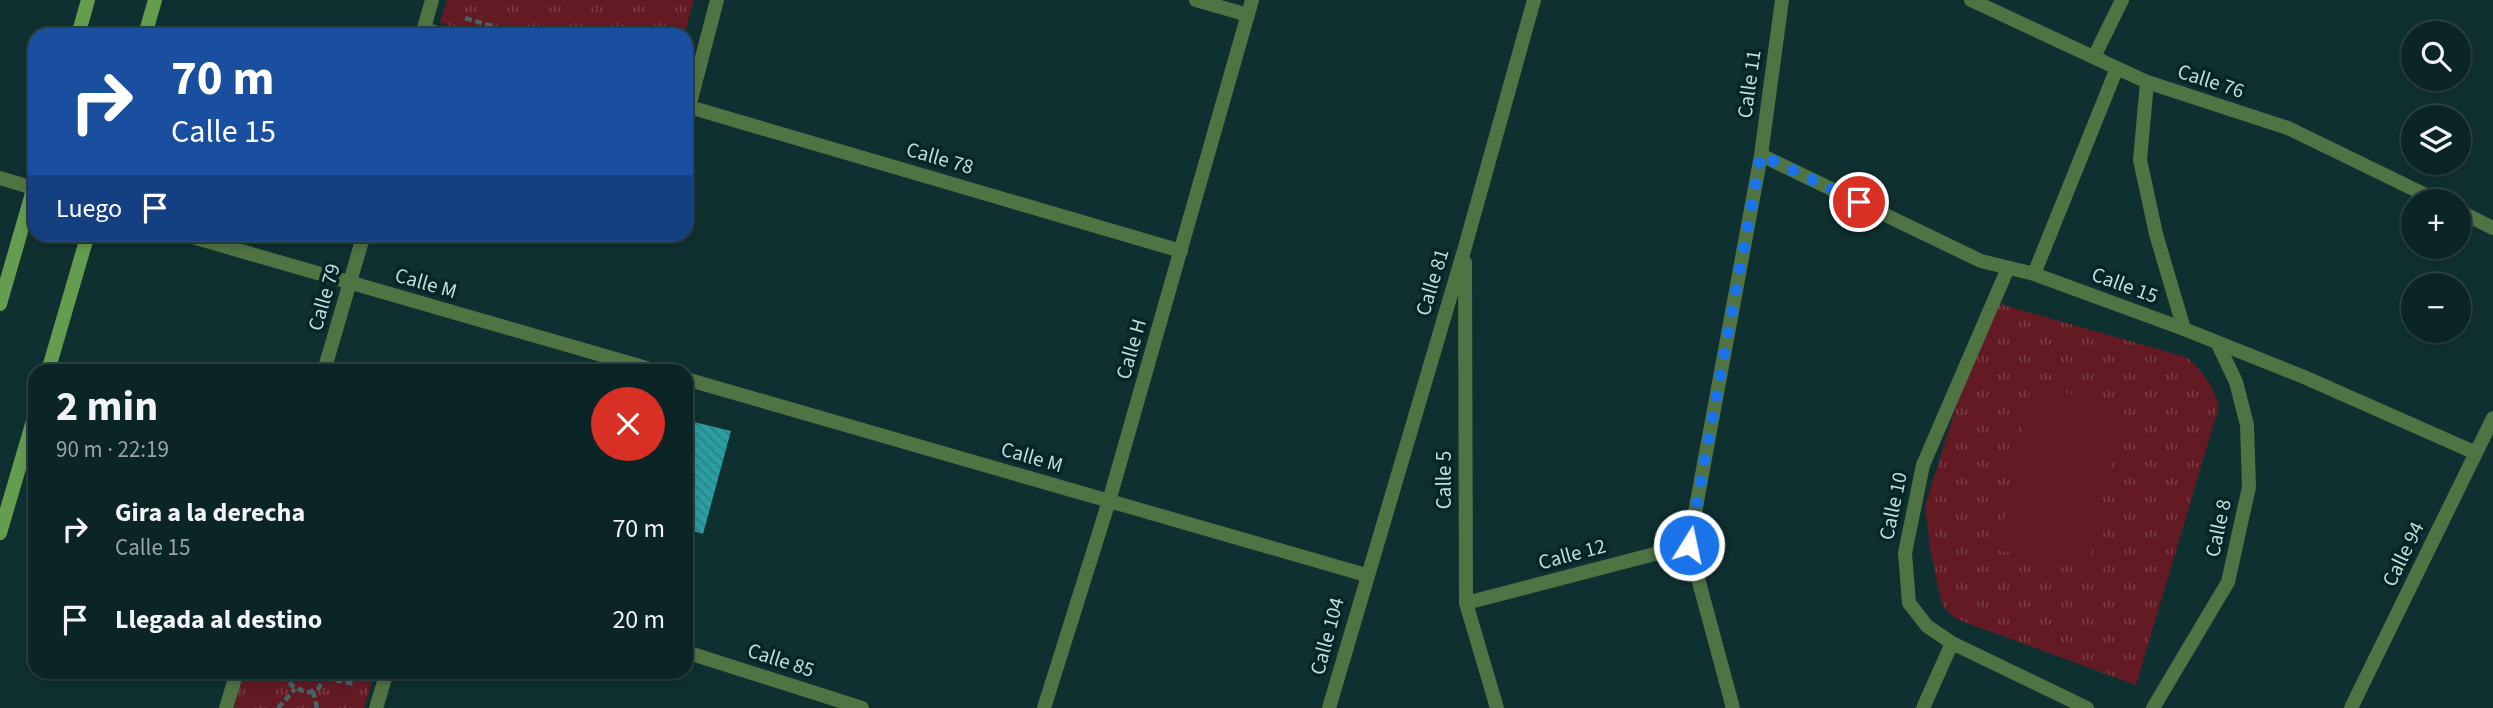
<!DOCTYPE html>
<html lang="es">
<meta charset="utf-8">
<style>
body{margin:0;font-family:"Source Sans 3",sans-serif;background:#193032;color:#f1f3f6;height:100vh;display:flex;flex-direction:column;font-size:26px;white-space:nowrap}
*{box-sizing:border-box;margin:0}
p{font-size:23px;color:#9aa4a7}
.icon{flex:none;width:38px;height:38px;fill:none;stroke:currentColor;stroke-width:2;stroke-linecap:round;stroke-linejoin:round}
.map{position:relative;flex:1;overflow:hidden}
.details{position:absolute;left:28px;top:364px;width:665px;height:315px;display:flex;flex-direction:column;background:#0b2425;border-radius:21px;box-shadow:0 4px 10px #0003,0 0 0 2px #2b4142}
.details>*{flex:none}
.banner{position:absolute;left:28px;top:28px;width:665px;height:214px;border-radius:21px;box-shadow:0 4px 10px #0003,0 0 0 2px #2b4142;background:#1a4fa0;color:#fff;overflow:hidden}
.controls{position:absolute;left:2401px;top:21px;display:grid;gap:14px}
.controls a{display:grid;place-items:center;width:70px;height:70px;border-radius:50%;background:#0b2425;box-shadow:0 4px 10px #0003,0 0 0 2px #2b4142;font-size:35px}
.pin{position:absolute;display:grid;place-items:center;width:60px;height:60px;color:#fff;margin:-30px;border:4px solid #fff;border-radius:50%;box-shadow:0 2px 7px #0007}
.me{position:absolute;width:77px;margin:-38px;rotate:10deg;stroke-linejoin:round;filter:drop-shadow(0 0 5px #0008)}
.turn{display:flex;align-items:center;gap:24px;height:147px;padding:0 28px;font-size:32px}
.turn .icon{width:91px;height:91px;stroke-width:2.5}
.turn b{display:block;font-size:49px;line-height:60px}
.then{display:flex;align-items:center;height:66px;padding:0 28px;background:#0003;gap:14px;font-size:26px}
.round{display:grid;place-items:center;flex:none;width:74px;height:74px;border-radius:37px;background:#193032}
.summary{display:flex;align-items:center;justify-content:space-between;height:119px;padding:0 28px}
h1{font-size:42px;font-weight:700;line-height:52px}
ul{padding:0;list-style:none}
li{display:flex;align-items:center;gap:21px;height:91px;padding:0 28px}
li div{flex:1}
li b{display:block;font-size:26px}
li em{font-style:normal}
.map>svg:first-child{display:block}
.park{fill:url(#park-tufts)}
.pitch{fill:#631a23}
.building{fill:url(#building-back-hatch)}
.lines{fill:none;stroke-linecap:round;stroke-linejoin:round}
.path{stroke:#456565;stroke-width:4.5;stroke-dasharray:7 3.5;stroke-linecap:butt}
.street{stroke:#507344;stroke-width:14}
.secondary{stroke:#649d4f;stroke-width:14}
.route{stroke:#1a73e8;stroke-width:12;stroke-dasharray:0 21.6}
.labels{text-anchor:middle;stroke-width:7;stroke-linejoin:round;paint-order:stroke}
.street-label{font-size:21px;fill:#bfdddd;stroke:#042627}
</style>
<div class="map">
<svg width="2493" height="708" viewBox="0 0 2493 708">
<defs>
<pattern id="park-tufts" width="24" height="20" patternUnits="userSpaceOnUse" patternTransform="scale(1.75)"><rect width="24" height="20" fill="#631a23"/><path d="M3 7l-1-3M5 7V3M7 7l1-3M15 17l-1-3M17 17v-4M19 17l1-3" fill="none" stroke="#783b42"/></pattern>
<pattern id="building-back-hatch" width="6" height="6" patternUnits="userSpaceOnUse" patternTransform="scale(1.75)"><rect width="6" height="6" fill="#2a9ea2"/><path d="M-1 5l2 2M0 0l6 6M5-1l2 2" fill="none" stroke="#2e8285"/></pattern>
</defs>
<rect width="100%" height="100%" fill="#0f3031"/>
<path class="park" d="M 447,0 L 694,0 L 684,35 L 480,35 L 440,23 Z
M 1989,301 L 2186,357 C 2204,372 2212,385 2219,406 L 2136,685 L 1956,619 L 1942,605 L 1930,548 L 1925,506 Z
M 244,672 L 375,672 L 364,708 L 234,708 Z"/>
<path class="pitch" d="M 2031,386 L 2122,404 L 2088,568 L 1998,550 Z"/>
<path class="building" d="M 686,420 L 731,431 L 703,534 L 686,529 Z"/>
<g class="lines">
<path class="path" d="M 465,18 L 520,35
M 287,672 L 291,685 L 307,693 L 319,688 L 325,672
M 325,678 L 355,684
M 313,691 L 317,708
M 278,708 L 295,689"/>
<path class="street" d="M 1196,0 L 1248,15
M 1971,0 L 2147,82 L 2288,128 L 2438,201
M 424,29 L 444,35
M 422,35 L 432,0
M 2094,57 L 2122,0
M 2147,82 L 2140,160 L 2156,234 L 2184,329
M 686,106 L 1181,251
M 689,107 L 717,0
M 1761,155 L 1981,261 L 2034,274 L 2184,329 L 2304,377 L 2476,453
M 0,178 L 33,188
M 2459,211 L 2493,228
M 182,234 L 657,371
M 1465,262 L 1466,603 L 1497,708
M 2008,268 L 1923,465 L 1905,553 L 1909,603 L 1927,626 L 1952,643 L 2087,708
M 2034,274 L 2117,68
M 324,371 L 364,234
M 686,379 L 1366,575
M 1466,603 L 1689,545
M 686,652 L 862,708
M 226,708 L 237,672
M 376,708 L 387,672
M 1044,708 L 1109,501 L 1252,0
M 1329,708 L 1465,247 L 1534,0
M 1733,708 L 1689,545 L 1761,155 L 1782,0
M 1923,708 L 1952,643
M 2153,708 L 2228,582 L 2249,487 L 2247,425 L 2236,382 L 2217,342
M 2351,708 L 2493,418"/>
<path class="secondary" d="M 78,35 L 88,0
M 145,35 L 155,0
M 0,304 L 35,183
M 48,371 L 88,234
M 0,533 L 35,414"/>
</g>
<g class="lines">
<path class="route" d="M 1689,545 L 1761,155 L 1859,202"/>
</g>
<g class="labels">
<g class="street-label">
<text transform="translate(2211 81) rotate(18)" y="7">Calle 76</text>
<text transform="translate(1749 84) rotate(-82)" y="7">Calle 11</text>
<text transform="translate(940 158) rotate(16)" y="7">Calle 78</text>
<text transform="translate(1432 282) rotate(-73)" y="7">Calle 81</text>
<text transform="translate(426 283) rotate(16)" y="7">Calle M</text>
<text transform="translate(2125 285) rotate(20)" y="7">Calle 15</text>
<text transform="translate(324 297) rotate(-74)" y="7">Calle 79</text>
<text transform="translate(1131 349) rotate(-74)" y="7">Calle H</text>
<text transform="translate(1032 457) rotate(16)" y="7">Calle M</text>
<text transform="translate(1444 480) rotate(-90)" y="7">Calle 5</text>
<text transform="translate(1893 506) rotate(-78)" y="7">Calle 10</text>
<text transform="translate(2218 528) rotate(-78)" y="7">Calle 8</text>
<text transform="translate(1572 554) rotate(-15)" y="7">Calle 12</text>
<text transform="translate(2403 554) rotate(-64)" y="7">Calle 94</text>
<text transform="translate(1327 636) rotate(-75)" y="7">Calle 104</text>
<text transform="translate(781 660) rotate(18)" y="7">Calle 85</text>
</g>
</g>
</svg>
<div class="controls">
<a><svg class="icon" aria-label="search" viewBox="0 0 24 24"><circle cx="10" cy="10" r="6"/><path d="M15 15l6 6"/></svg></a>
<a><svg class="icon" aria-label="layers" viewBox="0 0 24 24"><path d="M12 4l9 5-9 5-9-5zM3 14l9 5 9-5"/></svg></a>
<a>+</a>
<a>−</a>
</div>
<div class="pin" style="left:1859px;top:202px;background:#d93025"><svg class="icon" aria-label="arrive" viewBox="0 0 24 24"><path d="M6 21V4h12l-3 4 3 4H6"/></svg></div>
<svg class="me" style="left:1689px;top:545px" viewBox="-20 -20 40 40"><circle r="17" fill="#1a73e8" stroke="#fff" stroke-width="3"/><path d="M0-11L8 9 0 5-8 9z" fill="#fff"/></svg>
<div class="banner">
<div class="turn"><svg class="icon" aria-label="right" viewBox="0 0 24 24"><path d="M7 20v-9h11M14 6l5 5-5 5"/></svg><div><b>70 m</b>Calle 15</div></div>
<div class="then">Luego<svg class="icon" aria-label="arrive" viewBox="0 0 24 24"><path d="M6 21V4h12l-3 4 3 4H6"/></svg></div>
</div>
<section class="details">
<div class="summary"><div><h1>2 min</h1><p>90 m · 22:19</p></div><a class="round" style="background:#d93025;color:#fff"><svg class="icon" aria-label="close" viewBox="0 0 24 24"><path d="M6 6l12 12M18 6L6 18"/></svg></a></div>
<ul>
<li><svg class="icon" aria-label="right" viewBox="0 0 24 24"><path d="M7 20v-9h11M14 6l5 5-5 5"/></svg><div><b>Gira a la derecha</b><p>Calle 15</p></div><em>70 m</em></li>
<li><svg class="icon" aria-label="arrive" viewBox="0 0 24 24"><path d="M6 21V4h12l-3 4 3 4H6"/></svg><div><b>Llegada al destino</b></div><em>20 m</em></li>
</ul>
</section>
</div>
